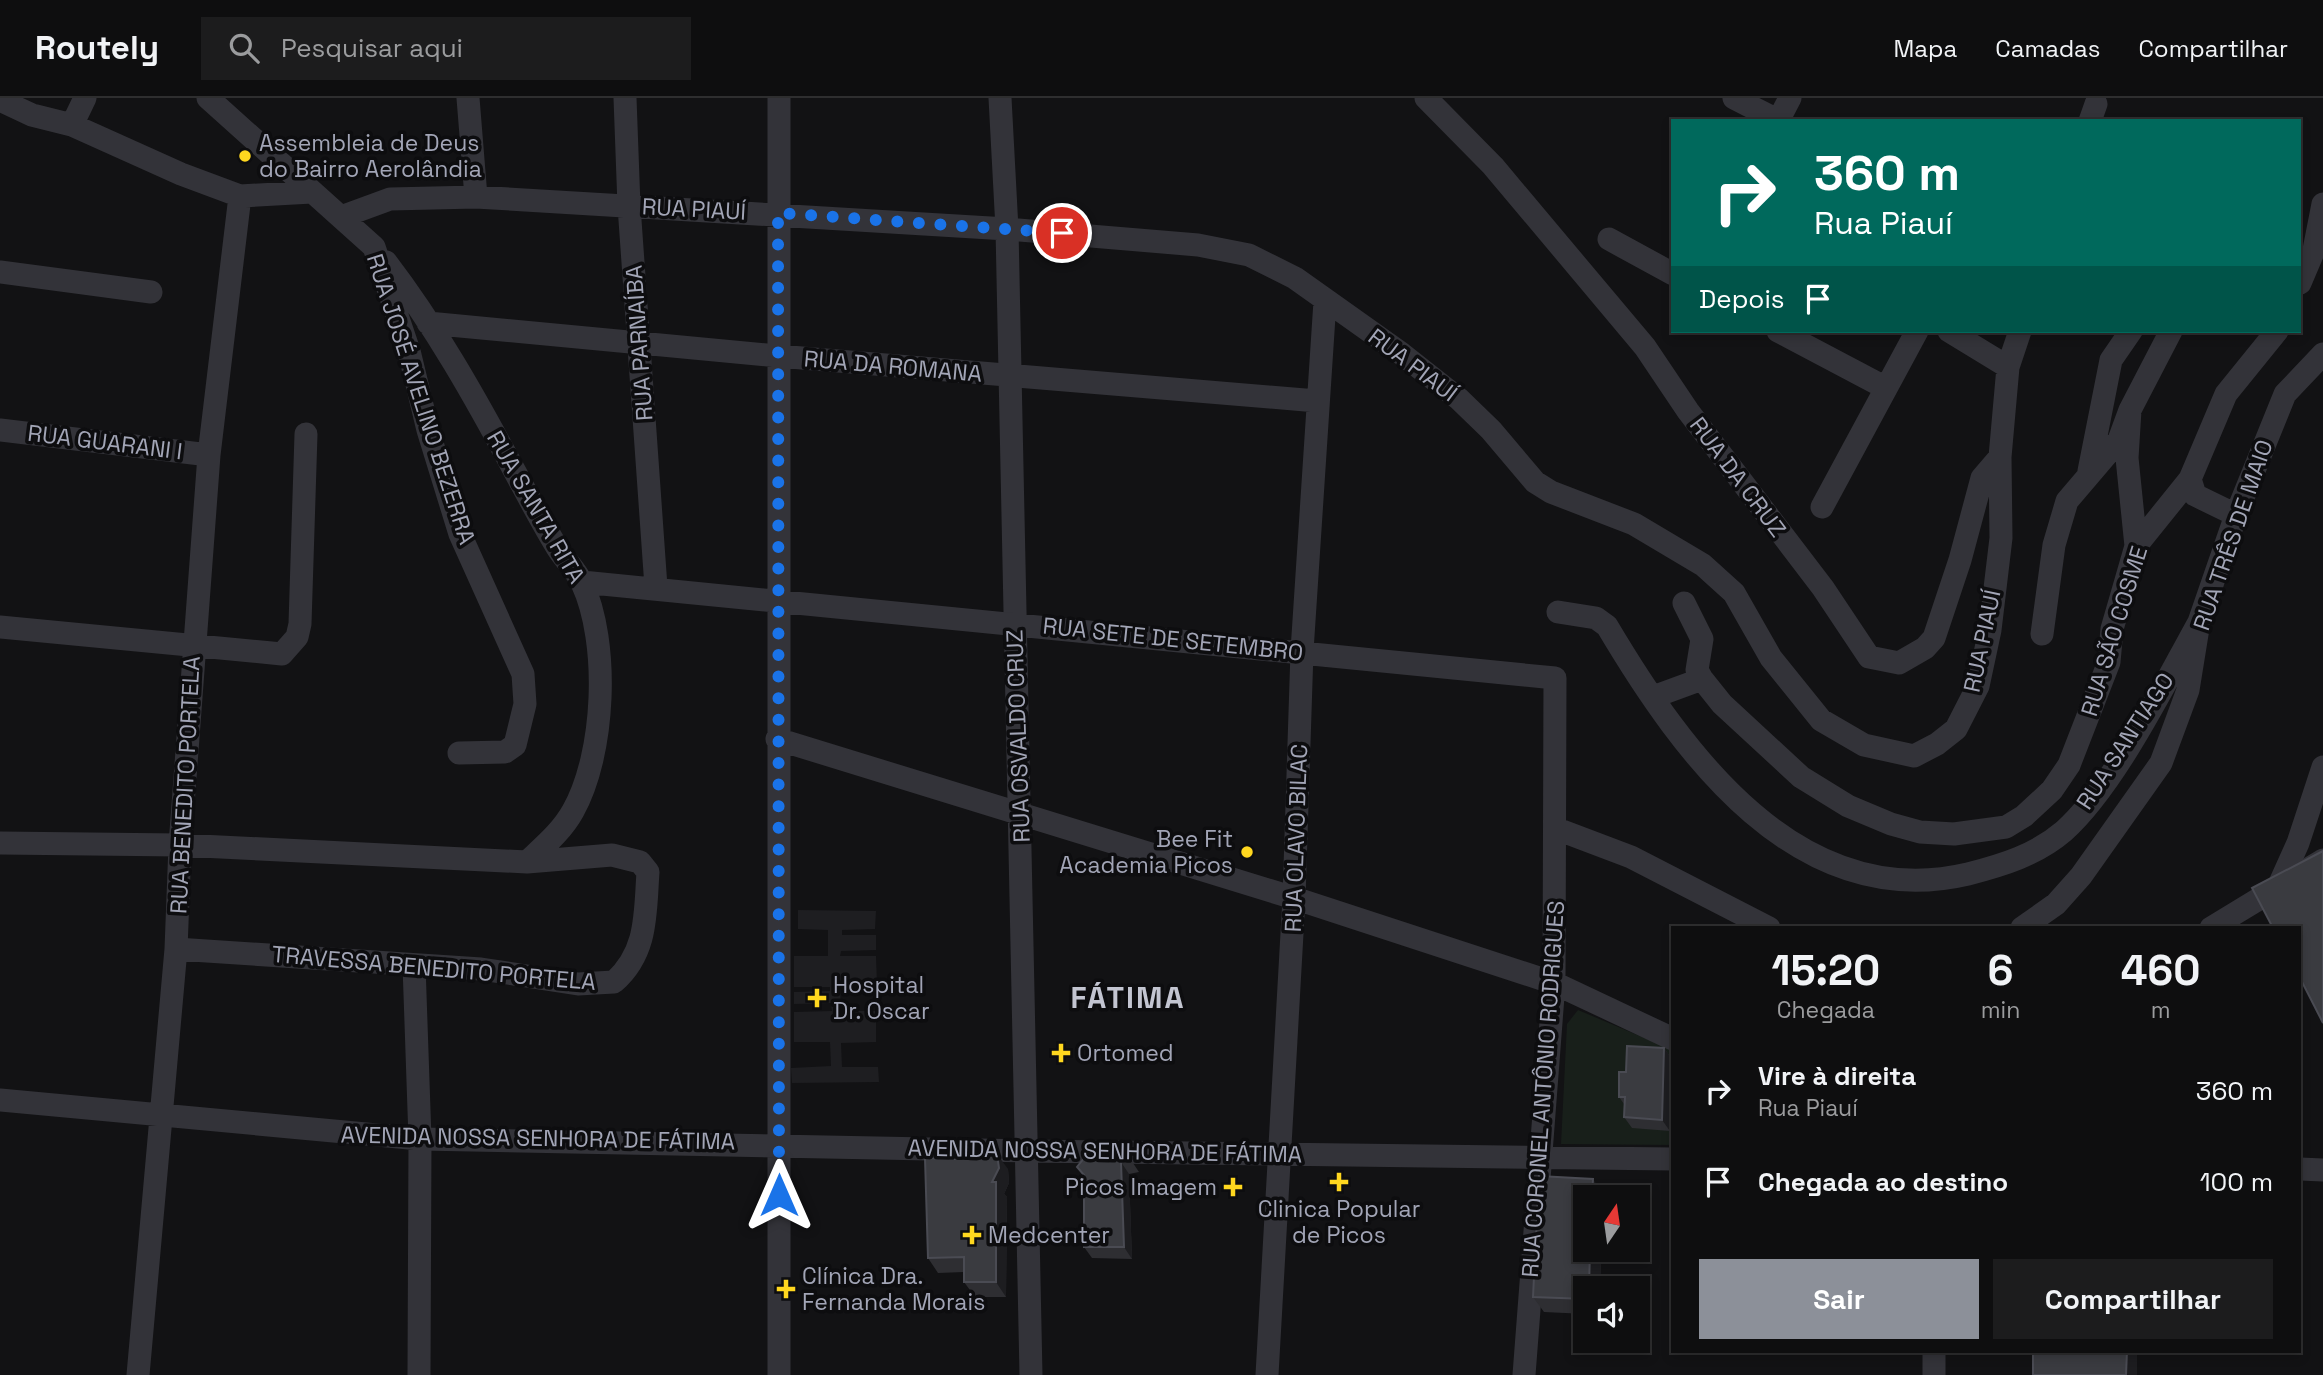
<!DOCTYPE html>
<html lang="pt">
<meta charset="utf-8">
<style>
body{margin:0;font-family:"Space Grotesk",sans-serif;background:#1c1c1d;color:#f1f3f6;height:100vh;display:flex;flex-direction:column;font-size:26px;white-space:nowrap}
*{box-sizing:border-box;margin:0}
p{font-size:23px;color:#9b9c9e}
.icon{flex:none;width:38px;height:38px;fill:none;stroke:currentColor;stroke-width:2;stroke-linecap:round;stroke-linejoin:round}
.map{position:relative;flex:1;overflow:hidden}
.panel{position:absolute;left:1671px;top:828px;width:630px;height:427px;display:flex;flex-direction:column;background:#0e0e0f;border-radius:0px;box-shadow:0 4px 10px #0003,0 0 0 2px #2e2e2f}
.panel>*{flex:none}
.top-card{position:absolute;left:1671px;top:21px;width:630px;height:214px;border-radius:0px;box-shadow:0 4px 10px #0003,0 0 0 2px #2e2e2f;background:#00695c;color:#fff;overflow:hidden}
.needle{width:46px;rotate:13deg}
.fabs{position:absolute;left:1573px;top:1087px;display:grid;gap:14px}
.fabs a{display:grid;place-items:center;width:77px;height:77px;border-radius:0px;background:#0e0e0f;box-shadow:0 4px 10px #0003,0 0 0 2px #2e2e2f;font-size:35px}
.pin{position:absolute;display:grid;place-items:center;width:60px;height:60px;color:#fff;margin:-30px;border:4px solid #fff;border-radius:50%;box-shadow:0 2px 7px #0007}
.me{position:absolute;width:77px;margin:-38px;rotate:0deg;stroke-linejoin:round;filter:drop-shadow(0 0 5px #0008)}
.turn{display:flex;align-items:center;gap:24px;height:147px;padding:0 28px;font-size:32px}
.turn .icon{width:91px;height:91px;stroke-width:2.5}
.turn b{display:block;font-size:49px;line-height:60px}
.then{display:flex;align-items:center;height:66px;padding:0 28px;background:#0003;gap:14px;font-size:26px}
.eta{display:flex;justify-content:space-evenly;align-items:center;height:119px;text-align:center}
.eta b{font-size:42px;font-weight:600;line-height:49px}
.button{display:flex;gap:14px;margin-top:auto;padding:14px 28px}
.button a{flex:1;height:80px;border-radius:0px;background:#8c9099;color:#fff;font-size:28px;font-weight:600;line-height:80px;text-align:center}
.button a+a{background:#1c1c1d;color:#f1f3f6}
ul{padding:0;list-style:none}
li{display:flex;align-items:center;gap:21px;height:91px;padding:0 28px}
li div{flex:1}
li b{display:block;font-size:26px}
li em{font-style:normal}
header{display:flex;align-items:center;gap:42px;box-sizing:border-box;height:98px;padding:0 35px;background:#0e0e0f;border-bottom:2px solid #2e2e2f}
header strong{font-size:33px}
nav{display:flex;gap:38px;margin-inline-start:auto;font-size:24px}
.search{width:490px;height:63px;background:#1c1c1d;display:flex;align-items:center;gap:18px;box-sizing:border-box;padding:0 24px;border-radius:0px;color:#9b9c9e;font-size:26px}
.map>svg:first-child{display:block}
.built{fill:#1e1e21}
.green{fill:#181f1a}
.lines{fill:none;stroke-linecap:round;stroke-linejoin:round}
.minor{stroke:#333339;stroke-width:23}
.wall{fill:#2e2e32}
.shaded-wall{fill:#1d1d20}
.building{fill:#3a3b40;stroke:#4a4b53;stroke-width:2}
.route{stroke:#1a73e8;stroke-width:12;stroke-dasharray:0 21.6}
.poi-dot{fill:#ffd71f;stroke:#0d0d0f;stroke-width:2.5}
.labels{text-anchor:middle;stroke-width:7;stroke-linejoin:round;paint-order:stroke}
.poi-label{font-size:23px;fill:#a2a5b6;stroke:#0d0d0f;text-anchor:start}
.street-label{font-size:23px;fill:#a2a5b6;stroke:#0d0d0f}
.district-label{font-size:30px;font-weight:bold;letter-spacing:2px;fill:#c3c5d1;stroke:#0d0d0f}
</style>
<header>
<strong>Routely</strong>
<div class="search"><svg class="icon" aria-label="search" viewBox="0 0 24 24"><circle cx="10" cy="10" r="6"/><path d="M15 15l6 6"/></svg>Pesquisar aqui</div>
<nav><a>Mapa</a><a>Camadas</a><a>Compartilhar</a></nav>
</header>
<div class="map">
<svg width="2323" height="1277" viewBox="0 0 2323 1277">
<rect width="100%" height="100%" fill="#121214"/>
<path class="built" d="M 798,812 L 876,813 L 875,831 L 842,832 L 842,837 L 876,837 L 876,852 L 841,853 L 840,858 L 876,858 L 877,887 L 840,888 L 841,913 L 876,913 L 876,944 L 841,945 L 842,969 L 878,969 L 879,984 L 792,985 L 791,970 L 831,968 L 830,944 L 794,944 L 794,914 L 832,913 L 831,905 L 794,906 L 794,894 L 830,893 L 830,889 L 794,889 L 794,858 L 828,858 L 828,832 L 798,831 Z"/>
<path class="green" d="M 1578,912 L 1673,952 L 1673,1047 L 1561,1046 L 1567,926 Z"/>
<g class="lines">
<path class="minor" d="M 208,0 L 374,149 L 409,253 L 428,332 L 460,436 L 523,576 L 525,606 L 515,647 L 505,654 L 459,655
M 468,0 L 476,99
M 625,0 L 629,108 L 656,489
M 1000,0 L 1007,131 L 1031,1277
M 1426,0 L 1493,68 L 1645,249 L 1688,313 L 1823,490 L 1869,559 L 1899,565 L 1925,550 L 1934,540 L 1960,462 L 1982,380 L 2000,359
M 1734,0 L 1779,23
M 0,2 L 32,17 L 72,27 L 181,76 L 240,98 L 312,94
M 1778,23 L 1790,0
M 2090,23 L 2096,6
M 72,27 L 85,0
M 341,119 L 390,101 L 476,99 L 1007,131 L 1198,147 L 1249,157 L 1295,180 L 1402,256 L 1459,301 L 1491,332 L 1535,384 L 1551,394 L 1634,426 L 1703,467 L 1734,495 L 1771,560 L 1821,622 L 1864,647 L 1914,658 L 1937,646 L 1956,631 L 1978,588 L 1990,532 L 2001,440 L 2000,359 L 2008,269 L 2020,233
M 1609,141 L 1673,176
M 386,164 C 435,228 476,301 514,372 C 528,398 542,425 558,451 C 565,462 577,473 582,485 C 610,545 605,656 573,713 C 562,733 544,748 527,764
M 0,174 L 151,194
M 2300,185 L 2314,152 L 2323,106
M 428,225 L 778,258 L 1317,303
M 1778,233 L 1886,290
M 1949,233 L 2008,269
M 0,332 L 209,357
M 2089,373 L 2111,262 L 2131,233
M 2190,381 L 2195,397 L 2236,417
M 1822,409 L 1917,233
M 2136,448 L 2127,360 L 2130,312 L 2171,233
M 582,484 L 1555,580 L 1554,885 L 1524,1277
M 1684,505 L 1702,541 L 1697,572 L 1702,581 L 1722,606 L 1801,679 L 1848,708 L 1891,726 L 1920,734 L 1954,736 L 2006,729 L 2024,718 L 2052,692 L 2069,667 L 2109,564 L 2112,531 L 2136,448 L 2190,381 L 2226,296 L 2277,233
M 1558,514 L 1596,520 L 1607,528 C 1683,656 1798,816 1968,776 C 2003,767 2036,757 2064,733 C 2115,687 2165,585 2199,524
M 0,529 L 282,556 L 297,539 L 300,526 L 306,336
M 2042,536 L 2054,447 L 2067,403 L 2119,342 L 2130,312
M 1653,599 L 1702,581
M 777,641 L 1294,800 L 1554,885 L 1673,941
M 1557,731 L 1631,759 L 1769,830
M 0,745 L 180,747 L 527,764 L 612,757 L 640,764 L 648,774 C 645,815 648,854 614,884 L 578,886 L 481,871 L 176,851
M 2280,785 L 2298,745 L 2323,669
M 2022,830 L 2056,806 L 2081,778 L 2161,665 L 2188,592 L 2199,524 L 2236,417 L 2285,296 L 2323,256
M 2211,830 L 2323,762
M 414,867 L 420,1041 L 419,1277
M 0,1002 L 420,1041 L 1026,1053 L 1673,1061
M 2300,1071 L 2323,1072
M 1934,1253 L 1934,1277
M 138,1277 L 176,851 L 180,747 L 209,357 L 240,98
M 779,1277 L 779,0
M 1267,1277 L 1294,800 L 1302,553 L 1325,203"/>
</g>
<path class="wall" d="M 1664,950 L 1672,961 L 1670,1033 L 1632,1030 L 1624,1019 L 1624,1006 L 1619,999 L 1626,974 Z
M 955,1061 L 1008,1071 L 1009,1085 L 1004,1096 L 1007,1099 L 1006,1199 L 975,1199 L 964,1184 L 964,1174 L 938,1175 L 928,1160 Z
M 1131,1062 L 1139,1074 L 1129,1076 L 1132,1161 L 1092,1160 L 1084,1149 L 1084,1078 L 1077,1069 Z
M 1603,1096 L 1600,1190 L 1586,1190 L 1586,1216 L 1544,1214 L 1533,1199 Z"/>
<path class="shaded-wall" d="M 1664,950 L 1672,961 L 1670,1033 L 1662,1022 Z
M 2300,960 L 2303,969 L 2301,1033 L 2300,1031 Z
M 997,1056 L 1008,1071 L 1009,1085 L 1004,1096 L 1007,1099 L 1006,1199 L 996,1184 L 992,1084 Z
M 1121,1064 L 1129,1076 L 1132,1161 L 1124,1149 Z
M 1593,1081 L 1603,1096 L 1603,1099 L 1592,1099 Z
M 2300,1088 L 2301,1091 L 2303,1208 L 2300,1203 Z
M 1590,1152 L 1601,1152 L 1600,1190 L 1589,1190 Z
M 2127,1253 L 2137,1253 L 2137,1277 L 2126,1277 Z"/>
<path class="building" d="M 2323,753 L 2323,925 L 2300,880 L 2300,830 L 2273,830 L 2252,790 Z
M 1627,948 L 1664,950 L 1662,1022 L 1624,1019 L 1625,999 L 1619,999 L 1619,974 L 1626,974 Z
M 979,1046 L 997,1056 L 999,1070 L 992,1084 L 996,1084 L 996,1184 L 964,1184 L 964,1159 L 928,1160 L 925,1060 L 955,1061 L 967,1049 Z
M 1101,1054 L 1119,1055 L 1131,1062 L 1121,1064 L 1124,1149 L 1084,1149 L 1084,1077 L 1077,1069 L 1085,1059 Z
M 1539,1078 L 1593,1081 L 1592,1099 L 1586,1099 L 1586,1152 L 1590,1152 L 1589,1190 L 1586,1190 L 1586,1201 L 1533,1199 Z
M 2033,1253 L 2127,1253 L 2126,1277 L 2033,1277 Z"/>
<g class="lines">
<path class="route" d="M 779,1097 L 778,115 L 1062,135"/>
</g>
<g class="poi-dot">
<circle cx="245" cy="58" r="7"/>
<circle cx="1247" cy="754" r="7"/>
<path d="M813.5 889.5h7v7h7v7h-7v7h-7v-7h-7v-7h7z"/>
<path d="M1057.5 944.5h7v7h7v7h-7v7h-7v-7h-7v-7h7z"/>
<path d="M1335.5 1073.5h7v7h7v7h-7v7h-7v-7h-7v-7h7z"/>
<path d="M1229.5 1078.5h7v7h7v7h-7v7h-7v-7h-7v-7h7z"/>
<path d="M968.5 1126.5h7v7h7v7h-7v7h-7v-7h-7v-7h7z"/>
<path d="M782.5 1180.5h7v7h7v7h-7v7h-7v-7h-7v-7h7z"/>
</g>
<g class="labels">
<g class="poi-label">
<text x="259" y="53">Assembleia de Deus<tspan x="259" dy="26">do Bairro Aerolândia</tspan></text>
<text x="1233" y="749" text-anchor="end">Bee Fit<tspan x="1233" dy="26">Academia Picos</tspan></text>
<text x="833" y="895">Hospital<tspan x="833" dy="26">Dr. Oscar</tspan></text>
<text x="1077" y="963">Ortomed</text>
<text x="1217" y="1097" text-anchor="end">Picos Imagem</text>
<text x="1339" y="1119" text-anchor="middle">Clinica Popular<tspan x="1339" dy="26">de Picos</tspan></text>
<text x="988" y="1145">Medcenter</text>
<text x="802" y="1186">Clínica Dra.<tspan x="802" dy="26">Fernanda Morais</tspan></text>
</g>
<g class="street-label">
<text transform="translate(694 111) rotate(3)" y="8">RUA PIAUÍ</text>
<text transform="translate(639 245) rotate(-94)" y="8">RUA PARNAÍBA</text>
<text transform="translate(1413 267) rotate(37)" y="8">RUA PIAUÍ</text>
<text transform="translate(893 268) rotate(5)" y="8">RUA DA ROMANA</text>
<text transform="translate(421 301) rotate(72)" y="8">RUA JOSÉ AVELINO BEZERRA</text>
<text transform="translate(105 344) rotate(7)" y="8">RUA GUARANI I</text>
<text transform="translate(1738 379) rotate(53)" y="8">RUA DA CRUZ</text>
<text transform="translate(536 409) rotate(60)" y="8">RUA SANTA RITA</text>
<text transform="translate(2233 437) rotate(-71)" y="8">RUA TRÊS DE MAIO</text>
<text transform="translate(2114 533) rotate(-73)" y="8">RUA SÃO COSME</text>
<text transform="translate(1173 541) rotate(6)" y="8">RUA SETE DE SETEMBRO</text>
<text transform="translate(1982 543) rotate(-78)" y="8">RUA PIAUÍ</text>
<text transform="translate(1018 638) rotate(-92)" y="8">RUA OSVALDO CRUZ</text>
<text transform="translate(2125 643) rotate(-57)" y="8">RUA SANTIAGO</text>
<text transform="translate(185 687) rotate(-87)" y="8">RUA BENEDITO PORTELA</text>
<text transform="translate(1296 740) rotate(-88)" y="8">RUA OLAVO BILAC</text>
<text transform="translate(434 870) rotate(5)" y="8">TRAVESSA BENEDITO PORTELA</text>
<text transform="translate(1543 991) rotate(-86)" y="8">RUA CORONEL ANTÔNIO RODRIGUES</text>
<text transform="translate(538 1040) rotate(1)" y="8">AVENIDA NOSSA SENHORA DE FÁTIMA</text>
<text transform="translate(1105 1053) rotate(1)" y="8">AVENIDA NOSSA SENHORA DE FÁTIMA</text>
</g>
<g class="district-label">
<text x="1128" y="910">FÁTIMA</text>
</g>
</g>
</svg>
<div class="fabs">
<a><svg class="needle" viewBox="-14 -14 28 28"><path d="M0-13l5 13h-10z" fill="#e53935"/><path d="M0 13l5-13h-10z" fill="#9b9c9e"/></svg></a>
<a><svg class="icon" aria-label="sound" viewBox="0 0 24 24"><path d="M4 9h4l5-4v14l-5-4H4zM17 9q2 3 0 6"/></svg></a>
</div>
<div class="pin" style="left:1062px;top:135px;background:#d93025"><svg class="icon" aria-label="arrive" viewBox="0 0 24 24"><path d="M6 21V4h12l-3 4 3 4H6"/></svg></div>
<svg class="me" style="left:779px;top:1097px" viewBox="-20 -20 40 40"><path d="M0-17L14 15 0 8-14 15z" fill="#1a73e8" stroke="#fff" stroke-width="4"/></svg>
<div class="top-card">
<div class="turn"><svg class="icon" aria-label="right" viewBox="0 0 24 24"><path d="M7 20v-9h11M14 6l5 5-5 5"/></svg><div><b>360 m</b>Rua Piauí</div></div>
<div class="then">Depois<svg class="icon" aria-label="arrive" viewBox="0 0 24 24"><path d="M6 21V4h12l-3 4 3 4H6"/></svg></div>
</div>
<section class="panel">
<div class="eta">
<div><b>15:20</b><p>Chegada</p></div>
<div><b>6</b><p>min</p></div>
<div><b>460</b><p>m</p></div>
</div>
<ul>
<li><svg class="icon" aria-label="right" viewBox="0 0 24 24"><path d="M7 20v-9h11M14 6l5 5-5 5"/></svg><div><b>Vire à direita</b><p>Rua Piauí</p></div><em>360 m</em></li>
<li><svg class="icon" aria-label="arrive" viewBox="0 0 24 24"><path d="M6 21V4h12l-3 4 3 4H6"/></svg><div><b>Chegada ao destino</b></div><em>100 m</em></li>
</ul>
<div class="button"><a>Sair</a><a>Compartilhar</a></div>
</section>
</div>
